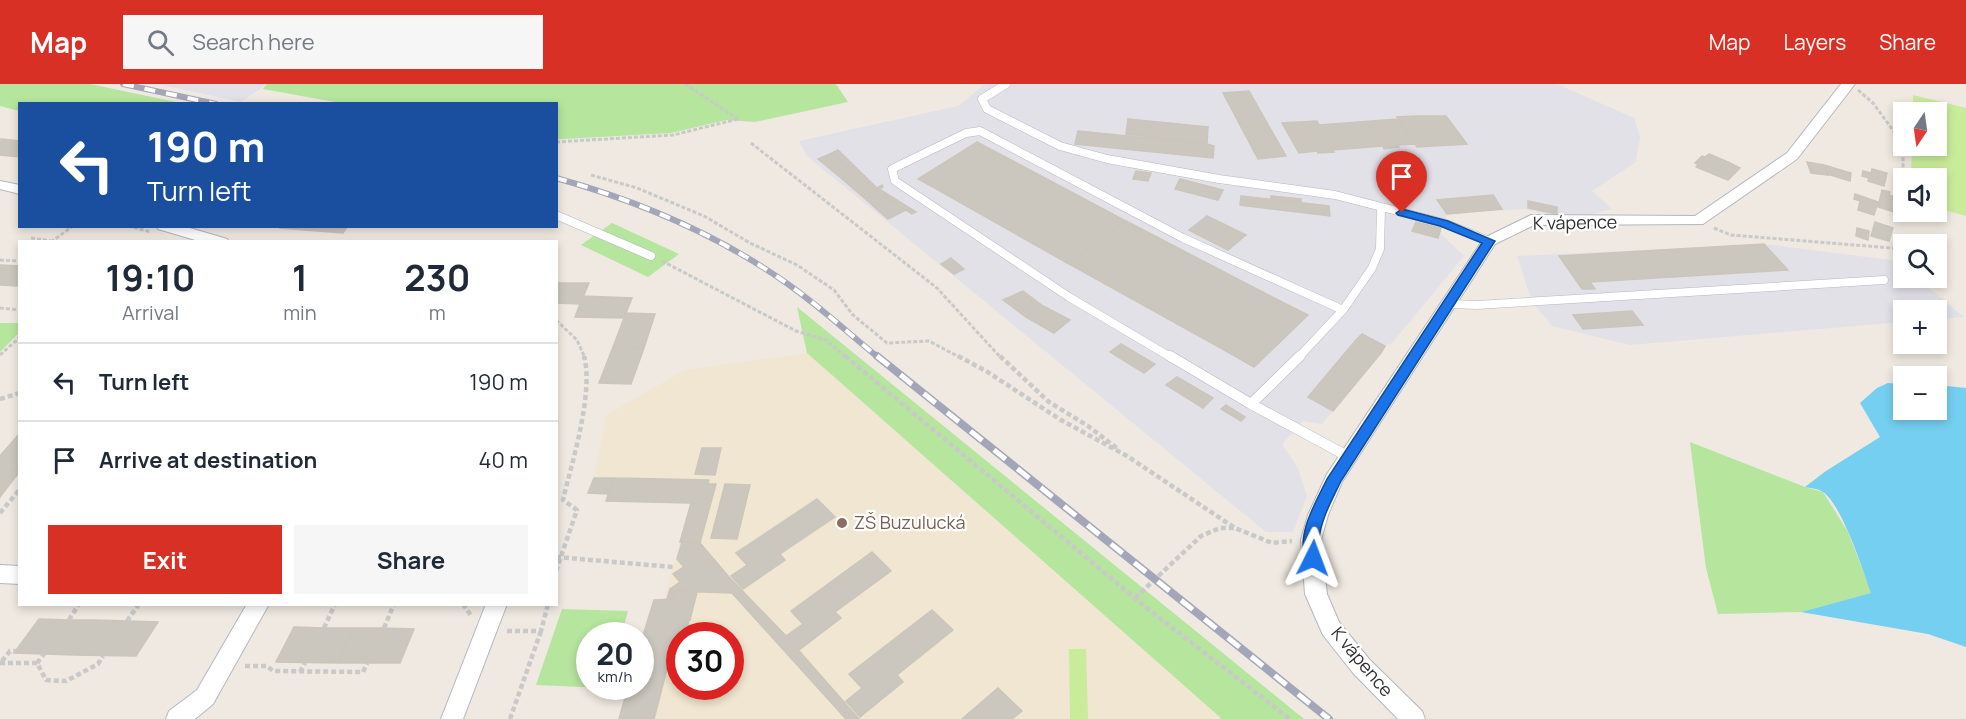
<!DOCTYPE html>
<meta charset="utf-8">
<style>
body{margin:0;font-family:Manrope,sans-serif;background:#f6f6f7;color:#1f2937;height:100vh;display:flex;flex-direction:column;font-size:22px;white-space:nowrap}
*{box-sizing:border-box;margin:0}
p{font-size:20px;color:#747a83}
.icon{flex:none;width:33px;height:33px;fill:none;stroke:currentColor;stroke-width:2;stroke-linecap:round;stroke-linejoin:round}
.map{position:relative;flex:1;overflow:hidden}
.details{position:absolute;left:18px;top:156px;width:540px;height:366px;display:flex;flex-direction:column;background:#fff;border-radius:0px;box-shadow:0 3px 9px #0003}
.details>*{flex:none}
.guide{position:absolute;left:18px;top:18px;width:540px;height:126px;border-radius:0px;box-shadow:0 3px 9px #0003;background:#1a4fa0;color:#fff;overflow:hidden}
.needle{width:39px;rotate:193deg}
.fabs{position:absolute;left:1893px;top:18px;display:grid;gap:12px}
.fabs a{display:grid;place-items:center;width:54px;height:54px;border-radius:0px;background:#fff;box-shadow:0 3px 9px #0003;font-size:30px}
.speed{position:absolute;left:576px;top:538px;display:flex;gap:12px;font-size:30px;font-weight:700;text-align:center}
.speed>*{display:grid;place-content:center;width:78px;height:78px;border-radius:50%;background:#fff;box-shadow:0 3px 9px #0003;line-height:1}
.speed small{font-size:15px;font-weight:400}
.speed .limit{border:9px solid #d22;background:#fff;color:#111}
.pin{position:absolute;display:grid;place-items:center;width:51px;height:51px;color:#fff;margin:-62px -26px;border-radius:50% 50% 50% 0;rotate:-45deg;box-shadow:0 0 6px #0007}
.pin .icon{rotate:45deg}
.me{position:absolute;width:66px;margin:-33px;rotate:3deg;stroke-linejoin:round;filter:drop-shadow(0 0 4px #0008)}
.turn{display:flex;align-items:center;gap:21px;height:126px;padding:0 30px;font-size:27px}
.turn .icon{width:78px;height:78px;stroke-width:2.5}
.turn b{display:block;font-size:42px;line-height:51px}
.eta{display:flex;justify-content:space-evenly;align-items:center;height:102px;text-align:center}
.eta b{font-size:36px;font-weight:700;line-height:42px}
.cta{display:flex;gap:12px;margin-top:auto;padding:12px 30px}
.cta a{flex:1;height:69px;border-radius:0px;background:#d93025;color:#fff;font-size:24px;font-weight:700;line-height:69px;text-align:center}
.cta a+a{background:#f6f6f7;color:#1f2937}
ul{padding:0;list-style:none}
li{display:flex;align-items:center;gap:18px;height:78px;padding:0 30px;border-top:2px solid #e0e1e3}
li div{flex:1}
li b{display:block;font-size:22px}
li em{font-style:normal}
header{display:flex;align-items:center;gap:36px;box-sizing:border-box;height:84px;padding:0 30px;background:#d93025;color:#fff}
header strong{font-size:28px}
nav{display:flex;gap:33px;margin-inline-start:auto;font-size:21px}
.search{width:420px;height:54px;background:#f6f6f7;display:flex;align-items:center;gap:15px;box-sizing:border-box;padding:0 21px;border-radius:0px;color:#747a83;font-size:22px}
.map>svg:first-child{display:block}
.industrial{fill:#e3e1e8}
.education{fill:#f0e6d1;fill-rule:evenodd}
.green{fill:#b6e59e}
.pitch{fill:#c9ec9a}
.water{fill:#75cff0}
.building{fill:#cbc7bf;stroke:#cbc5ba;stroke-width:1.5}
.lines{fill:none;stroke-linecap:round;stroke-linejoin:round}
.lane-far1-casing{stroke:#b4b7c1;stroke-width:9}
.lane-casing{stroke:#b4b7c1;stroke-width:11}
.street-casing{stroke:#b4b7c1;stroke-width:2}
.path-far1{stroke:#c9c9c9;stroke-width:3;stroke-dasharray:4 2;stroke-linecap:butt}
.path{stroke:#c9c9c9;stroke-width:4.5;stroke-dasharray:5 3;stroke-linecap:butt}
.lane-far1{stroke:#fff;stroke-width:8}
.lane{stroke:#fff;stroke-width:10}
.street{fill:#fff;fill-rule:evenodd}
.rail-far1-casing{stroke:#a3a6b8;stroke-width:6}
.rail-casing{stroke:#a3a6b8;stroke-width:8}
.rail-far1{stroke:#fff;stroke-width:4;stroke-dasharray:11;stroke-linecap:butt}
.rail{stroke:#fff;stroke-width:5;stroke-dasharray:15;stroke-linecap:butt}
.route{fill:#1a73e8;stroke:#114b97;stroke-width:1.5}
.education-dot{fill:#8d6e63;stroke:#fff;stroke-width:2}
.labels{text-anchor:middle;stroke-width:4.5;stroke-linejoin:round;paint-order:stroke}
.street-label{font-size:18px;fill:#2e2e2e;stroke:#fff}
.education-label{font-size:18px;fill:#785e54;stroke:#fff;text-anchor:start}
</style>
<header>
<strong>Map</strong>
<div class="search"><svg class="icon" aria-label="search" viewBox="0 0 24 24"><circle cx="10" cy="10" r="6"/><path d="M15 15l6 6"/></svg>Search here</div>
<nav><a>Map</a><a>Layers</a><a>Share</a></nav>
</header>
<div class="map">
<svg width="1966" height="635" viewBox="0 0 1966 635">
<rect width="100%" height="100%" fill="#efe9e1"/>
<path class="industrial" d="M 157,0 L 267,0 L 241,18 Z
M 985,0 L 1557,0 L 1634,34 L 1640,53 L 1636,78 L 1592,107 L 1612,125 L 1582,133 L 1559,133 L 1524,125 L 1447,130 L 1440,149 L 1464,172 L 1392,259 L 1385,262 L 1322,340 L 1303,337 L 1282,360 L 1298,384 L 1307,412 L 1293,448 L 1266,448 L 807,72 L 799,57 L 958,22 Z
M 1764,160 L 1898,177 L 1903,182 L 1904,194 L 1917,194 L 1964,233 L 1937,235 L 1936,226 L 1904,226 L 1903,238 L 1630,261 L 1552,242 L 1532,218 L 1517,172 Z"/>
<path class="education" d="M 807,269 L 1222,635 L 619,635 L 640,603 L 641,561 L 654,516 L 664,515 L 691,420 L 606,417 L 608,410 L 589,409 L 594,394 L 607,331 L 685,286 ZM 680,552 L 730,552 L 730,603 L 680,603 Z"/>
<path class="green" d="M 0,0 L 90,0 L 181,19 L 20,20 L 19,27 L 0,22 Z
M 267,0 L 836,0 L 848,18 L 755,38 L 726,36 L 671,49 L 564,55 L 557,55 L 556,20 L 340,19 L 263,5 Z
M 612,139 L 679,170 L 648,193 L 581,161 Z
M 797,223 L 1304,635 L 1222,635 L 807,269 Z
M 0,239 L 20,239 L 19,249 L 0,268 Z
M 1690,358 L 1805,403 L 1823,408 L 1848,448 L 1872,509 L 1801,528 L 1718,530 L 1706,484 Z
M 562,525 L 628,527 L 621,552 L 590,552 L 590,603 L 605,604 L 536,601 Z"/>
<path class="pitch" d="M 1913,11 L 1966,24 L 1966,132 L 1937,124 L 1936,94 L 1911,94 L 1912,62 L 1936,62 L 1936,28 L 1913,28 Z
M 1069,565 L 1086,565 L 1088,635 L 1070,635 Z"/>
<path class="water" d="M 1888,299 L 1903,300 L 1904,326 L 1936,326 L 1937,301 L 1966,304 L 1966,563 L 1928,550 L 1801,528 L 1871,509 C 1863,486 1842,421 1823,408 C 1819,405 1810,404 1805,403 L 1826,387 L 1880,353 L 1860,319 L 1877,304 Z"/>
<path class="building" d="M 1249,7 L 1286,72 L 1258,75 L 1223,9 Z
M 1416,32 L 1446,32 L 1467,60 L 1417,63 L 1397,33 Z
M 1128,35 L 1208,43 L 1207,59 L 1126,50 Z
M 1398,35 L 1414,60 L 1398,61 L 1399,63 L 1384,65 L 1383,62 L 1332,66 L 1334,68 L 1318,69 L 1317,67 L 1299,69 L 1282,39 L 1317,37 L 1319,41 Z
M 1078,47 L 1207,60 L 1214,62 L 1213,74 L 1075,60 Z
M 1,55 L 20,57 L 20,73 L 0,71 Z
M 977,58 L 996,68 L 938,106 L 918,95 Z
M 838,66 L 877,104 L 882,101 L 883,103 L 879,105 L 916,128 L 912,130 L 875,106 L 832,69 Z
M 996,68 L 1126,137 L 1069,180 L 938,106 Z
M 832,69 L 855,88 L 841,94 L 818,75 Z
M 1709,70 L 1728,78 L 1740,84 L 1728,96 L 1696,83 L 1698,80 L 1695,79 L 1702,72 L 1705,73 Z
M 1807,78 L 1824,81 L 1828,91 L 1811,89 Z
M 1824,81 L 1851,89 L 1850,97 L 1827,90 Z
M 1872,85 L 1887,89 L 1884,102 L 1868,97 L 1869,94 L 1862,92 L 1863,87 L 1871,89 Z
M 1136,87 L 1151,89 L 1148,97 L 1133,95 Z
M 854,89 L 875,106 L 862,112 L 841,94 Z
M 1180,95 L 1223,106 L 1218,116 L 1175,105 Z
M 875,106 L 906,126 L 888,135 L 862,112 Z
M 1882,106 L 1890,108 L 1889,111 L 1894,113 L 1893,114 L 1902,117 L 1898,129 L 1878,123 Z
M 1855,110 L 1878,118 L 1874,131 L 1858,126 L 1860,117 L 1854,115 Z
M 1493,111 L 1502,125 L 1447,130 L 1437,116 Z
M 1241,112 L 1329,122 L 1330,132 L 1240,121 Z
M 1271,112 L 1301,115 L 1301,118 L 1271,115 Z
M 1528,117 L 1557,123 L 1557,130 L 1528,124 Z
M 1207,132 L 1246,151 L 1228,166 L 1189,146 Z
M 1126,137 L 1280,217 L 1226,267 L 1069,180 Z
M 1416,138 L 1441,144 L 1438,154 L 1412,147 Z
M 1875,138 L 1893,144 L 1889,157 L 1871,152 Z
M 281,142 L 348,142 L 343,149 L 280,144 Z
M 1857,144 L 1869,147 L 1868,156 L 1856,152 Z
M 1764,160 L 1788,186 L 1590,198 L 1595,205 L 1582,205 L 1559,172 Z
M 951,174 L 964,185 L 954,190 L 941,180 Z
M 0,181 L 20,182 L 20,199 L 17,202 L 0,201 Z
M 556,199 L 589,199 L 580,220 L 556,219 Z
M 1023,207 L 1043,222 L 1070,236 L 1054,249 L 1026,233 L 1003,216 Z
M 583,212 L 632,214 L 624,234 L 575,233 Z
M 1280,217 L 1308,231 L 1254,283 L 1226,267 Z
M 1632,227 L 1643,241 L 1583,245 L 1573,231 Z
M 626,229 L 655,230 L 644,264 L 613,263 Z
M 1362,250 L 1385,262 L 1381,269 L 1356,256 Z
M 1356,256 L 1381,269 L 1333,327 L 1308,313 Z
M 1121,260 L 1155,280 L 1144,289 L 1110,268 Z
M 613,263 L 644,264 L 631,300 L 599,299 Z
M 1177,293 L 1213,314 L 1203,324 L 1166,301 Z
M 1226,321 L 1245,333 L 1241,337 L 1221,325 Z
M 20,349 L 20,387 L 0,386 L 0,372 Z
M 702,364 L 721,364 L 715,391 L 695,390 Z
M 0,386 L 20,387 L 0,413 Z
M 594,394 L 614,394 L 608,410 L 588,409 Z
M 614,394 L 709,396 L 708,400 L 716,400 L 700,459 L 680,458 L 691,419 L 606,417 Z
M 725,400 L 750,401 L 737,455 L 711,454 Z
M 817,415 L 835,433 L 780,470 L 785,476 L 743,505 L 731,492 L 747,481 L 736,469 Z
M 682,458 L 700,459 L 729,493 L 786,552 L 859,635 L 846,635 L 732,509 L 676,507 L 673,515 L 667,515 L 670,505 L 680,498 L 673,490 L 684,483 L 677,475 Z
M 872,468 L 891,487 L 835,528 L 841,534 L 799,566 L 786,552 L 803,540 L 791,527 Z
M 676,507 L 697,508 L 690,536 L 680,535 L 654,635 L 619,635 L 628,603 L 640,603 L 640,561 L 654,516 L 673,515 Z
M 932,526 L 953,546 L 897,591 L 903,598 L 860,633 L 846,617 L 862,604 L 849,590 Z
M 39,535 L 69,536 L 98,536 L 75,571 L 14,569 Z
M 98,536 L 127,537 L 158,538 L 136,572 L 75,571 Z
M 681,536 L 689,536 L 685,552 L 676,553 Z
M 294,543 L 324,544 L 354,544 L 338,579 L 276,578 Z
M 354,544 L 384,544 L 414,545 L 400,579 L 338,579 Z
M 998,604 L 1022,627 L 1012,635 L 962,635 Z"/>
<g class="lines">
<defs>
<path id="lane-far1" d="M 1006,0 L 982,15 L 987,25 L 1060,62 L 1107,75 L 1219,95 L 1335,111 L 1444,139 L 1489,157
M 556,131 L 651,172
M 1450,220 L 1477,221 L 1884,196
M 1343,226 L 1372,184 L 1380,165 L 1381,123
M 1172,274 L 1069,213 L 895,97 L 892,85 L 966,49 L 980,47 L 1183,154 L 1343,226
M 1298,274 L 1343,226"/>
<path id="lane" d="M 1170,272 L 1251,320 L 1300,272
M 1251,320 L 1349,373"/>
<path id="street" d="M 1841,0 L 1855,0 L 1797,75 L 1703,140 L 1534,141 L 1495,160 L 1342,398 L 1328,431 L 1321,456 L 1327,510 L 1339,538 L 1369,575 L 1422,627 L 1425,635 L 1398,635 L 1353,589 L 1323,551 L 1305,510 L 1301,456 L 1308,431 L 1327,390 L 1484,154 L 1531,131 L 1695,132 L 1787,69 Z
M 0,97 L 20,101 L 20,110 L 0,105 Z
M 156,142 L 183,142 L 227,155 L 229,158 L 202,158 L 158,145 Z
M 0,481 L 20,482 L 20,500 L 0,499 Z
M 247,520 L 269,520 L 213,620 L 195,635 L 166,635 L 169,627 L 197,606 Z
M 486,520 L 507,520 L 463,635 L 441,635 Z"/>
</defs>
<use href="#lane-far1" class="lane-far1-casing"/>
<use href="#lane" class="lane-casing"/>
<use href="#street" class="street-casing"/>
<path class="path-far1" d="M 685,0 L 738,35
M 1858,6 L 1873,19 L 1903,60 L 1903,109
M 556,58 L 673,51 L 738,35
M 751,59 L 937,204 L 1001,274
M 591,91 L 637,104 L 704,132 L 750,159 L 797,181 L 834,206 L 853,231 L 887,259 L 929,257 L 961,274
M 128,142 L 151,148
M 1714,144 L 1731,151 L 1904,165
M 31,154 L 51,157
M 51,158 L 73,142
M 0,176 L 20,177
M 662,177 L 796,247 L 826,256 L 847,274
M 0,224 L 20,226
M 556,236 L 577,256 L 585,274
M 0,271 L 20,253"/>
<path class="path" d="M 845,272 L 1148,525 L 1290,635
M 958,272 L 986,287 L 1061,336 L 1127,372 L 1235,444 L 1272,459 L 1292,457
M 1000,272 L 1049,318 L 1088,342 L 1118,365
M 0,315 L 20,309
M 0,429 L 20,405
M 556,473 L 673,483
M 556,487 L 577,426 L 563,416 C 572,378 594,309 584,272
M 1135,514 L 1201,452 L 1220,444 L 1234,444
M 463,520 L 472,533
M 69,536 L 79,520
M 127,537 L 139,520
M 324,544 L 335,520
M 384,544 L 394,520
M 507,547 L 541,547 L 548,520
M 2,577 L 10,567 L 16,567
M 0,579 L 37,579 L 46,596 L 66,597 L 98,580 L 103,572
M 37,579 L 44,570
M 245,582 L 267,582 L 273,587 L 363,588 L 367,579
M 300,588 L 305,579
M 510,635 L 541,547"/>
<use href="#lane-far1" class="lane-far1"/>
<use href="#lane" class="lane"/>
<use href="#street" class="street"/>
<defs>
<path id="rail-far1" d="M 123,0 L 216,20
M 556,94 C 635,116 714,149 782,196 C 816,219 847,248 879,274"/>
<path id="rail" d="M 877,272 L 1329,635"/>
</defs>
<use href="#rail-far1" class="rail-far1-casing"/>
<use href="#rail" class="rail-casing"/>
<use href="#rail-far1" class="rail-far1"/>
<use href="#rail" class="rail"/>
</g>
<path class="route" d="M 1402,125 L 1448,137 L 1495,157 L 1341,397 C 1332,416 1321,435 1319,455 C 1318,464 1322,471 1318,479 L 1313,480 L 1307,479 C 1294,453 1316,418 1327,395 L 1482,159 L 1440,142 L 1398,131 L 1396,129 Z"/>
<circle class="education-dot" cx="842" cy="439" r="6"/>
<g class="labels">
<g class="street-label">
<text transform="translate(1575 139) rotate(-1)" y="6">K vápence</text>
<text transform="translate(1362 578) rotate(50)" y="6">K vápence</text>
</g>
<g class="education-label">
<text x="854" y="445">ZŠ Buzulucká</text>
</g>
</g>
</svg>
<div class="fabs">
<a><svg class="needle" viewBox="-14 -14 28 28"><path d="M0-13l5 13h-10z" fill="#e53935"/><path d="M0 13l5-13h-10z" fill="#747a83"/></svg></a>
<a><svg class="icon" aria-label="sound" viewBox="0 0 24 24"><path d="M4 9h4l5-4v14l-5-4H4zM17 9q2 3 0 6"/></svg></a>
<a><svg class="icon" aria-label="search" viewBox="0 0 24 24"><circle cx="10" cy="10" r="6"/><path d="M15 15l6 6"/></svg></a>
<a>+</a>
<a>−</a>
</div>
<div class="speed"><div>20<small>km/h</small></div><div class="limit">30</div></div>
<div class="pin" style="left:1402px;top:129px;background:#d93025"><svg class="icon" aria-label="arrive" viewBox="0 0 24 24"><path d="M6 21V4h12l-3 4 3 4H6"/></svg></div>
<svg class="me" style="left:1313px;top:474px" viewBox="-20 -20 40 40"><path d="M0-17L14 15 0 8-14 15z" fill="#1a73e8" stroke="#fff" stroke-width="4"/></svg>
<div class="guide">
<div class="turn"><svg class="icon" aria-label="left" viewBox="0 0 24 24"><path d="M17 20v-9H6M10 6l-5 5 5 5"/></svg><div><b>190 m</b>Turn left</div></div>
</div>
<section class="details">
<div class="eta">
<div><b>19:10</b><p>Arrival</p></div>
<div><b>1</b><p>min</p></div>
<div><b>230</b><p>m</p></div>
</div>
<ul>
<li><svg class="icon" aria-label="left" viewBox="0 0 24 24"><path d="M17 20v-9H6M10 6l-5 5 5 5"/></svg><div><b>Turn left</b></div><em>190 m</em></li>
<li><svg class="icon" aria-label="arrive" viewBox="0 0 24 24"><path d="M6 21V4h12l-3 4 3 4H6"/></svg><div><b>Arrive at destination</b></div><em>40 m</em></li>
</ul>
<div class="cta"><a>Exit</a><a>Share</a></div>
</section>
</div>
